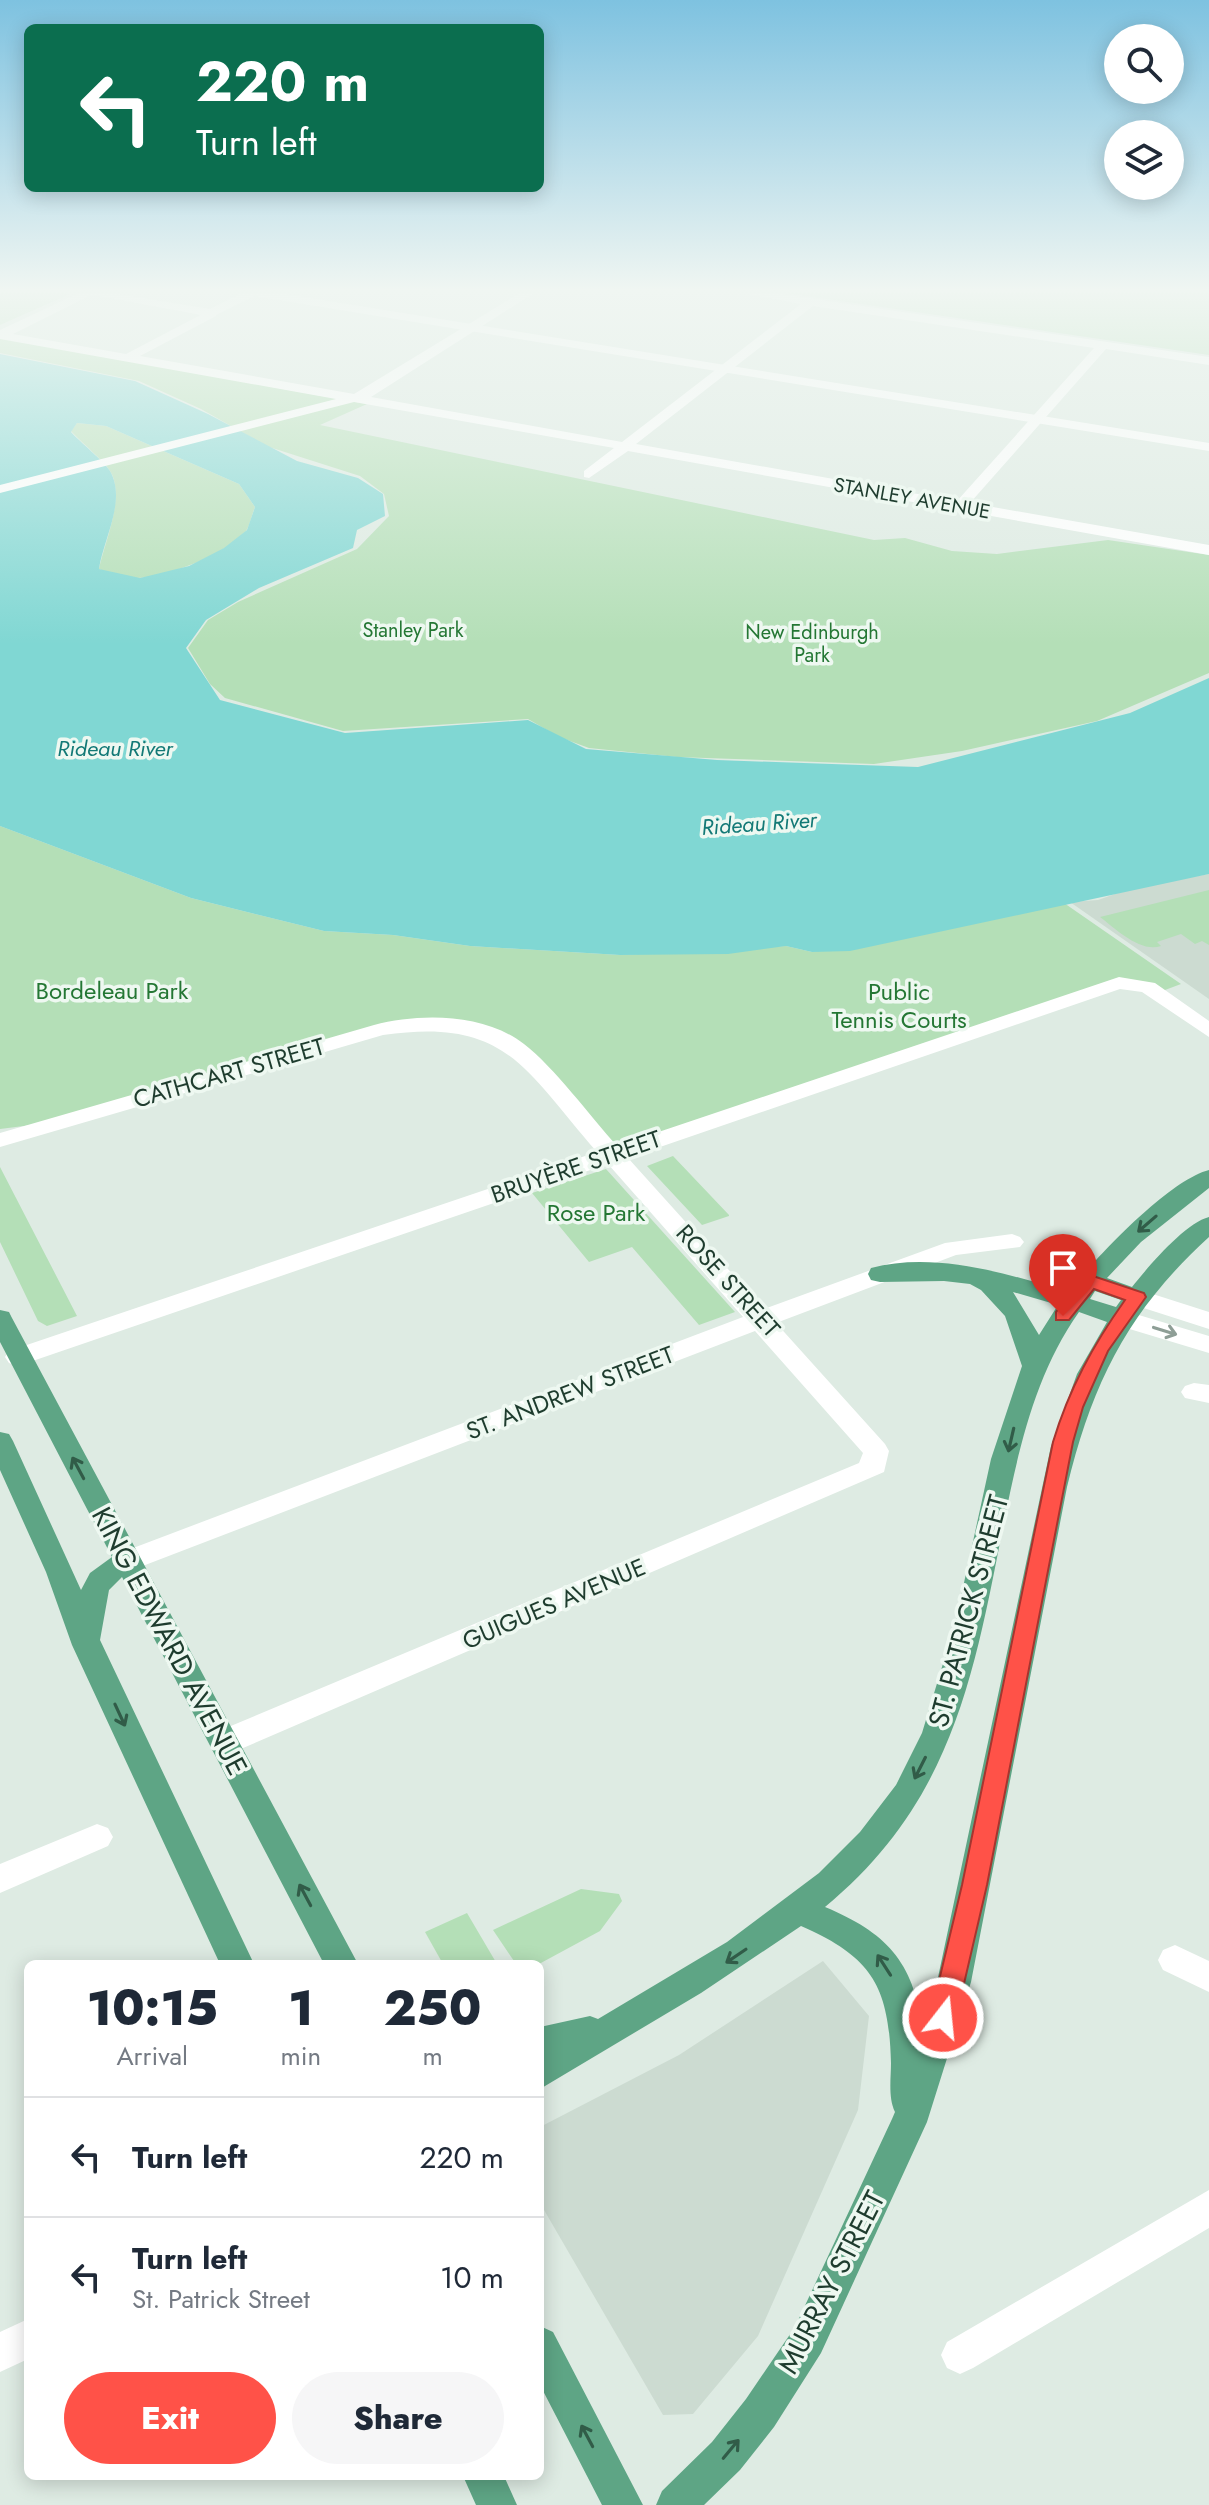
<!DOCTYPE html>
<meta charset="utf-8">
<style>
body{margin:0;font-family:Jost,sans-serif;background:#f6f6f7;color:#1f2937;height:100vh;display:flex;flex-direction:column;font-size:30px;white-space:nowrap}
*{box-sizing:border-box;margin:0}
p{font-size:26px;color:#747a83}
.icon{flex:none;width:44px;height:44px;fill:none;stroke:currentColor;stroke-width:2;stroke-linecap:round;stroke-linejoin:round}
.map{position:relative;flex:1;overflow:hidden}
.side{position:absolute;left:24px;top:1960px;width:520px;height:520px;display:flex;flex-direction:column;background:#fff;border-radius:12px;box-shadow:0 4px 20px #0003}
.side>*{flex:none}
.top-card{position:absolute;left:24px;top:24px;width:520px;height:168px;border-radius:12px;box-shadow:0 4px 20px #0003;background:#0b6e4f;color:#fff;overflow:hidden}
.buttons{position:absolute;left:1104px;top:24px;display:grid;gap:16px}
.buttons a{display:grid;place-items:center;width:80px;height:80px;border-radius:50%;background:#fff;box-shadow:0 4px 20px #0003;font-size:40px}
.pin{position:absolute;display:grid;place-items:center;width:68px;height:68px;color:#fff;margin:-82px -34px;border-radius:50% 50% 50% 0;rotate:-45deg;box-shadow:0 0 8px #0007}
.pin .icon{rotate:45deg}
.me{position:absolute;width:88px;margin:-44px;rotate:16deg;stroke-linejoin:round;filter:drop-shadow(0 0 6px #0008)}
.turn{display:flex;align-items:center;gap:28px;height:168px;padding:0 40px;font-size:36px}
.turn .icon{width:104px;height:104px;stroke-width:2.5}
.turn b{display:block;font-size:56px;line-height:68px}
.eta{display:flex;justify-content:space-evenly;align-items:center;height:136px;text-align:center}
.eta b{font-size:48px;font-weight:800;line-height:56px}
.primary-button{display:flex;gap:16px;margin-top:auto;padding:16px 40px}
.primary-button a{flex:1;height:92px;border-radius:48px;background:#ff5248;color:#fff;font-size:32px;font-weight:800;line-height:92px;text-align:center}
.primary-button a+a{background:#f6f6f7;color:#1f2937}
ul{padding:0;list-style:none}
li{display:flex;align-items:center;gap:24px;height:120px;padding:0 40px;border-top:2px solid #e0e1e3}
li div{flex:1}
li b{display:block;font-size:30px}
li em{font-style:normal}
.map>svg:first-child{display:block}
.built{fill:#ccdbd1}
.green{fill:#b4dfb7}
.water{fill:#80d7d3;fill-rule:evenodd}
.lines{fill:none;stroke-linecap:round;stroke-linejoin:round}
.minor{fill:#fff;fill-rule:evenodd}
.tertiary{fill:#fff;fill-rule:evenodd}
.secondary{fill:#fff;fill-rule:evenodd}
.primary{fill:#5ea585;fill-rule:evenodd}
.oneway{stroke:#315c48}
.oneway2{stroke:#8e9e96}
.route{fill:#ff5248;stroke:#a6352f;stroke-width:2}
.labels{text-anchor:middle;stroke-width:7;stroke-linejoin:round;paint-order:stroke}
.far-street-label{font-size:20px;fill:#1e3c2e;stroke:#eef8f1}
.far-park-label{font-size:20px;fill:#247734;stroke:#eef8f1}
.far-water-label{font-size:22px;font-style:italic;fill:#137976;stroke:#eef8f1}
.park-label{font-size:24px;fill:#247734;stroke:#eef8f1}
.street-label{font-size:24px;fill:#1e3c2e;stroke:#eef8f1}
.near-street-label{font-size:28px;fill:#1e3c2e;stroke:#eef8f1}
</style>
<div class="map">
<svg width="1209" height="2505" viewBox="0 0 1209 2505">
<rect width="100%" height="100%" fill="#deebe3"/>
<path class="built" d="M 1209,874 L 1209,999 L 1070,902 L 1098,900 L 1132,888 Z
M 823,1961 L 869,2016 L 858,2110 L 758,2336 L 693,2414 L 663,2415 L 540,2203 L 540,2127 L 679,2055 Z"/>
<path class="green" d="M 0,293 L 64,293 L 70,294 L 0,325 Z
M 786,293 L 1209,293 L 1209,355 Z
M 0,338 L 367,404 L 320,425 L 874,540 L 905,538 L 952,551 L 997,554 L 1108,540 L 1209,555 L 1209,673 L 1097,721 L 962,751 L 874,764 L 677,757 L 589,748 L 559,737 L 528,719 L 343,731 L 225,698 L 210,684 L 188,648 L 208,620 L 238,602 L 357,549 L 389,516 L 384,494 L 360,476 L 266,446 L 201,409 L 139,381 L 0,353 Z
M 77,423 L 106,426 L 239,484 L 255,507 C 252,514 250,525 246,531 C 227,554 165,578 136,578 C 123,577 111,574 99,569 C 104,543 126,496 110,471 C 104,461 81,442 71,431 Z
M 0,826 L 191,898 L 324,931 L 393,935 L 470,946 L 620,955 L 786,946 L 812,952 L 1064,903 L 1181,984 L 1157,993 L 1136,983 L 614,1154 L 508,1042 L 412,1025 L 63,1121 L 0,1129 Z
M 1209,890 L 1209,945 L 1202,941 L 1195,944 L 1181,934 L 1157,942 L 1161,946 C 1140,953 1116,929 1100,917 Z
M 673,1156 L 729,1215 L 729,1216 L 702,1225 L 647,1166 Z
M 0,1167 L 77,1316 L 47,1326 L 38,1321 L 0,1242 Z
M 606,1169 L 735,1312 L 699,1325 L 632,1247 L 589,1262 L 532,1193 Z
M 581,1889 L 619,1894 L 622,1901 L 600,1931 L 539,1964 L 516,1964 L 493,1930 Z
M 467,1913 L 497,1964 L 443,1964 L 425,1932 Z"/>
<path class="water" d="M 0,354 L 135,381 L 208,414 L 297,461 L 358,478 L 383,494 L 385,516 L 357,530 L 353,548 L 259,588 L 206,620 L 186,648 L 220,700 L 345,733 L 528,720 L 586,749 L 717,760 L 918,767 L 1130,713 L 1209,678 L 1209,874 L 850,951 L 812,952 L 786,946 L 728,954 L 620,955 L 470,946 L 393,935 L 324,931 L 191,898 L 0,826 ZM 77,423 L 106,426 L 239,484 L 255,507 L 247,530 L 224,548 L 189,566 L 140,578 L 99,569 C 103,540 127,500 110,471 C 105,462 80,442 71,432 Z"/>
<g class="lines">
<path class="minor" d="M 79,293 L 95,293 L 13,334 L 126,354 L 212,309 L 216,310 L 216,316 L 140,356 L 354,394 L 520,293 L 534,293 L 371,397 L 622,442 L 801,304 L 743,293 L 774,293 L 1209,357 L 1209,365 L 1106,349 L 970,503 L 1209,545 L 1209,555 L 628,451 L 589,478 L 584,477 L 584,471 L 614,448 L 354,402 L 0,493 L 0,485 L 336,399 L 0,339 L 0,330 ZM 813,306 L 1094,348 L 957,501 L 636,444 Z
M 1119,977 L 1155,983 L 1209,1021 L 1209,1037 L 1142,992 L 1120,989 L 628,1158 L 764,1309 L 945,1243 L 1012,1234 L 1020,1237 L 1024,1242 L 1020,1247 L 956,1255 L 776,1323 L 885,1444 L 889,1451 L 884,1472 L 236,1751 L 225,1754 L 214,1751 L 210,1742 L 214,1733 L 859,1463 L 863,1453 L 755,1331 L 140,1567 L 130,1570 L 120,1567 L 116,1560 L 120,1553 L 743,1317 L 608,1164 L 18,1366 L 9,1363 L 5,1357 L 9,1351 L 597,1152 C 524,1069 507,1017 383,1035 L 0,1147 L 0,1133 L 374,1025 C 420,1013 484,1013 524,1044 C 553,1066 591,1117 617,1146 Z
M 1194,1383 L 1209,1385 L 1209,1403 L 1185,1398 L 1181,1392 L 1185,1386 Z
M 97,1824 L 108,1828 L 113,1837 L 108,1846 L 0,1893 L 0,1864 Z
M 1175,1945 L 1209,1961 L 1209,1992 L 1163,1970 L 1158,1960 L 1163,1950 Z
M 1209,2190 L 1209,2228 L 973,2368 L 960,2374 L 947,2368 L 941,2355 L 947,2342 Z"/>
<path class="tertiary" d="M 83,293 L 111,293 L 210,309 L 242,293 L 279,293 L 1209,443 L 1209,451 L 254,296 L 212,317 Z
M 1137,1289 L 1209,1312 L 1209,1329 L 1128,1303 L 1125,1297 Z
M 1122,1310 L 1209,1336 L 1209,1353 L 1113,1324 L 1110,1318 L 1113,1312 Z"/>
<path class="secondary" d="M 28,2319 L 28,2359 L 0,2372 L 0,2332 Z"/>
<path class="primary" d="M 1209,1170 L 1209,1188 L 1141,1242 L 1107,1278 L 1132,1287 C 1148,1267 1185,1223 1209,1217 L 1209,1237 C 1128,1311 1093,1381 1067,1487 L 971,1982 L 927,2122 L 821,2353 L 774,2427 L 740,2470 L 704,2505 L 656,2505 L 662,2491 L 712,2442 L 746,2399 L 795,2327 L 892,2119 L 895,2112 C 888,2097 891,2079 891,2063 C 889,1986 872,1957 801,1926 L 701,1993 L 540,2089 L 540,2027 L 590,2016 L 598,2019 L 727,1942 L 819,1873 L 860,1832 L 896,1785 L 922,1733 L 955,1624 L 991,1459 L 1022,1366 L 1005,1316 L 981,1290 L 970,1284 L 944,1281 L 880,1282 L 871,1280 L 868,1274 L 871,1268 C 935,1251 1008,1274 1069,1292 C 1095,1258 1169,1180 1209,1170 ZM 1095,1291 L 1121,1300 L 1116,1307 L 1090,1299 ZM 1013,1292 L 1058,1305 L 1039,1335 ZM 1079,1312 L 1107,1322 L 1077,1374 L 1051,1446 L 937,1982 L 922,2028 C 914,1961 885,1932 825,1907 C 953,1801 974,1675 1004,1522 C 1019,1448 1035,1374 1079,1312 Z
M 0,1310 L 9,1312 L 12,1318 L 358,1964 L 324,1964 L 122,1577 L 109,1590 L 100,1640 L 254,1964 L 220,1964 L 72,1645 L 46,1572 L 0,1470 L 0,1432 L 9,1434 L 13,1441 L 81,1590 L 90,1573 L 112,1557 L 0,1342 Z
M 540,2326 L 553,2332 L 643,2505 L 602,2505 L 540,2385 Z
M 463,2476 L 504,2476 L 517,2505 L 476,2505 Z"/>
</g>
<defs><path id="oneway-shaft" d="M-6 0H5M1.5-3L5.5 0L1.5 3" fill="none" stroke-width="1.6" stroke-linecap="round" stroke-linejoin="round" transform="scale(2)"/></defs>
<g class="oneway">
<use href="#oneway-shaft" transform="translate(1147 1224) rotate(139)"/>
<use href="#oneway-shaft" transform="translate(1011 1440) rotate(103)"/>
<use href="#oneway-shaft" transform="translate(78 1468) rotate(-118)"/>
<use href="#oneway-shaft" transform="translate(120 1715) rotate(65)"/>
<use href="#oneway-shaft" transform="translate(920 1768) rotate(117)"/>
<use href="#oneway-shaft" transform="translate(305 1895) rotate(-118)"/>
<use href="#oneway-shaft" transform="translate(736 1956) rotate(146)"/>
<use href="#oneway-shaft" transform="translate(884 1965) rotate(-123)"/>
<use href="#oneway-shaft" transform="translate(587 2436) rotate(-118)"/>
<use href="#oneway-shaft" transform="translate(731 2449) rotate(-50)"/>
</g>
<use class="oneway2" href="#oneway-shaft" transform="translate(1165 1331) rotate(17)"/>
<linearGradient id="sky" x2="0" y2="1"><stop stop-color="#7ec2e0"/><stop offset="0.45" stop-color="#f0f6f2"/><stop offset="1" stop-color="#f0f6f2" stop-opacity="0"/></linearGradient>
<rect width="1209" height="644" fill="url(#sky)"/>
<path class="route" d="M 1090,1275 L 1144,1293 L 1146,1297 L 1108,1351 L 1083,1407 L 1073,1442 L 987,1885 L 956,2018 L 952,2026 L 943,2029 L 934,2026 L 930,2018 L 962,1885 L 1053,1442 C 1069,1389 1093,1345 1125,1300 L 1094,1289 L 1069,1320 L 1056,1320 L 1056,1312 L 1083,1277 Z"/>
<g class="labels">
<g class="far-street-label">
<text transform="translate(912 498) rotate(10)" y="7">STANLEY AVENUE</text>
</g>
<g class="far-park-label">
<text x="413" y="637">Stanley Park</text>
<text x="812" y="639">New Edinburgh<tspan x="812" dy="23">Park</tspan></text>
</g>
<g class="far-water-label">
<text x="115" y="756">Rideau River</text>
<text transform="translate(759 823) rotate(-4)" y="8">Rideau River</text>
</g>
<g class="park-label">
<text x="112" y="999">Bordeleau Park</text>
<text x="899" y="1000">Public<tspan x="899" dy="28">Tennis Courts</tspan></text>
<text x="596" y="1221">Rose Park</text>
</g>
<g class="street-label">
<text transform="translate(229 1073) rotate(-16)" y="8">CATHCART STREET</text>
<text transform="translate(576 1167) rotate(-19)" y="8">BRUYÈRE STREET</text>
<text transform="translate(728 1281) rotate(48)" y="8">ROSE STREET</text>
<text transform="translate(570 1393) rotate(-21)" y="8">ST. ANDREW STREET</text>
<text transform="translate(554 1604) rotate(-23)" y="8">GUIGUES AVENUE</text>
</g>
<g class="near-street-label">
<text transform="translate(968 1611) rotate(-75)" y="10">ST. PATRICK STREET</text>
<text transform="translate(170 1641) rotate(62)" y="10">KING EDWARD AVENUE</text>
<text transform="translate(831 2282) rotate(-63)" y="10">MURRAY STREET</text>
</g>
</g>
</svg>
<div class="buttons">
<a><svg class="icon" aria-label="search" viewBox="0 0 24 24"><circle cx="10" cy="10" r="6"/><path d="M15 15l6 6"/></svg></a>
<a><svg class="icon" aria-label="layers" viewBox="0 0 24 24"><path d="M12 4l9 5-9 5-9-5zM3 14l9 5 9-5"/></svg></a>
</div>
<div class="pin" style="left:1063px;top:1316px;background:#d93025"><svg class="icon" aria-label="arrive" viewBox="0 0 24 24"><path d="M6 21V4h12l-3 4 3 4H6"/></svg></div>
<svg class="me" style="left:943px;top:2018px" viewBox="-20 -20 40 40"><circle r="17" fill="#ff5248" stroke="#fff" stroke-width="3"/><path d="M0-11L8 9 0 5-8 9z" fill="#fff"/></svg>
<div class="top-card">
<div class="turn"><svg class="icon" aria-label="left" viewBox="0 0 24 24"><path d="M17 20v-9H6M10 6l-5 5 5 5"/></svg><div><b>220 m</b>Turn left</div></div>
</div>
<section class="side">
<div class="eta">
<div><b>10:15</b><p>Arrival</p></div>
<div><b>1</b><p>min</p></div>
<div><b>250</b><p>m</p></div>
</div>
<ul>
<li><svg class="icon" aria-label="left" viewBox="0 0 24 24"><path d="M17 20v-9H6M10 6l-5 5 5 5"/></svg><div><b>Turn left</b></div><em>220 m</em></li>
<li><svg class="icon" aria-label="left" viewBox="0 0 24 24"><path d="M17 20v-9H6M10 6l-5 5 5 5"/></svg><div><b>Turn left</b><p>St. Patrick Street</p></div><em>10 m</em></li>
</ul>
<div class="primary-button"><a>Exit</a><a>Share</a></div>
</section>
</div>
